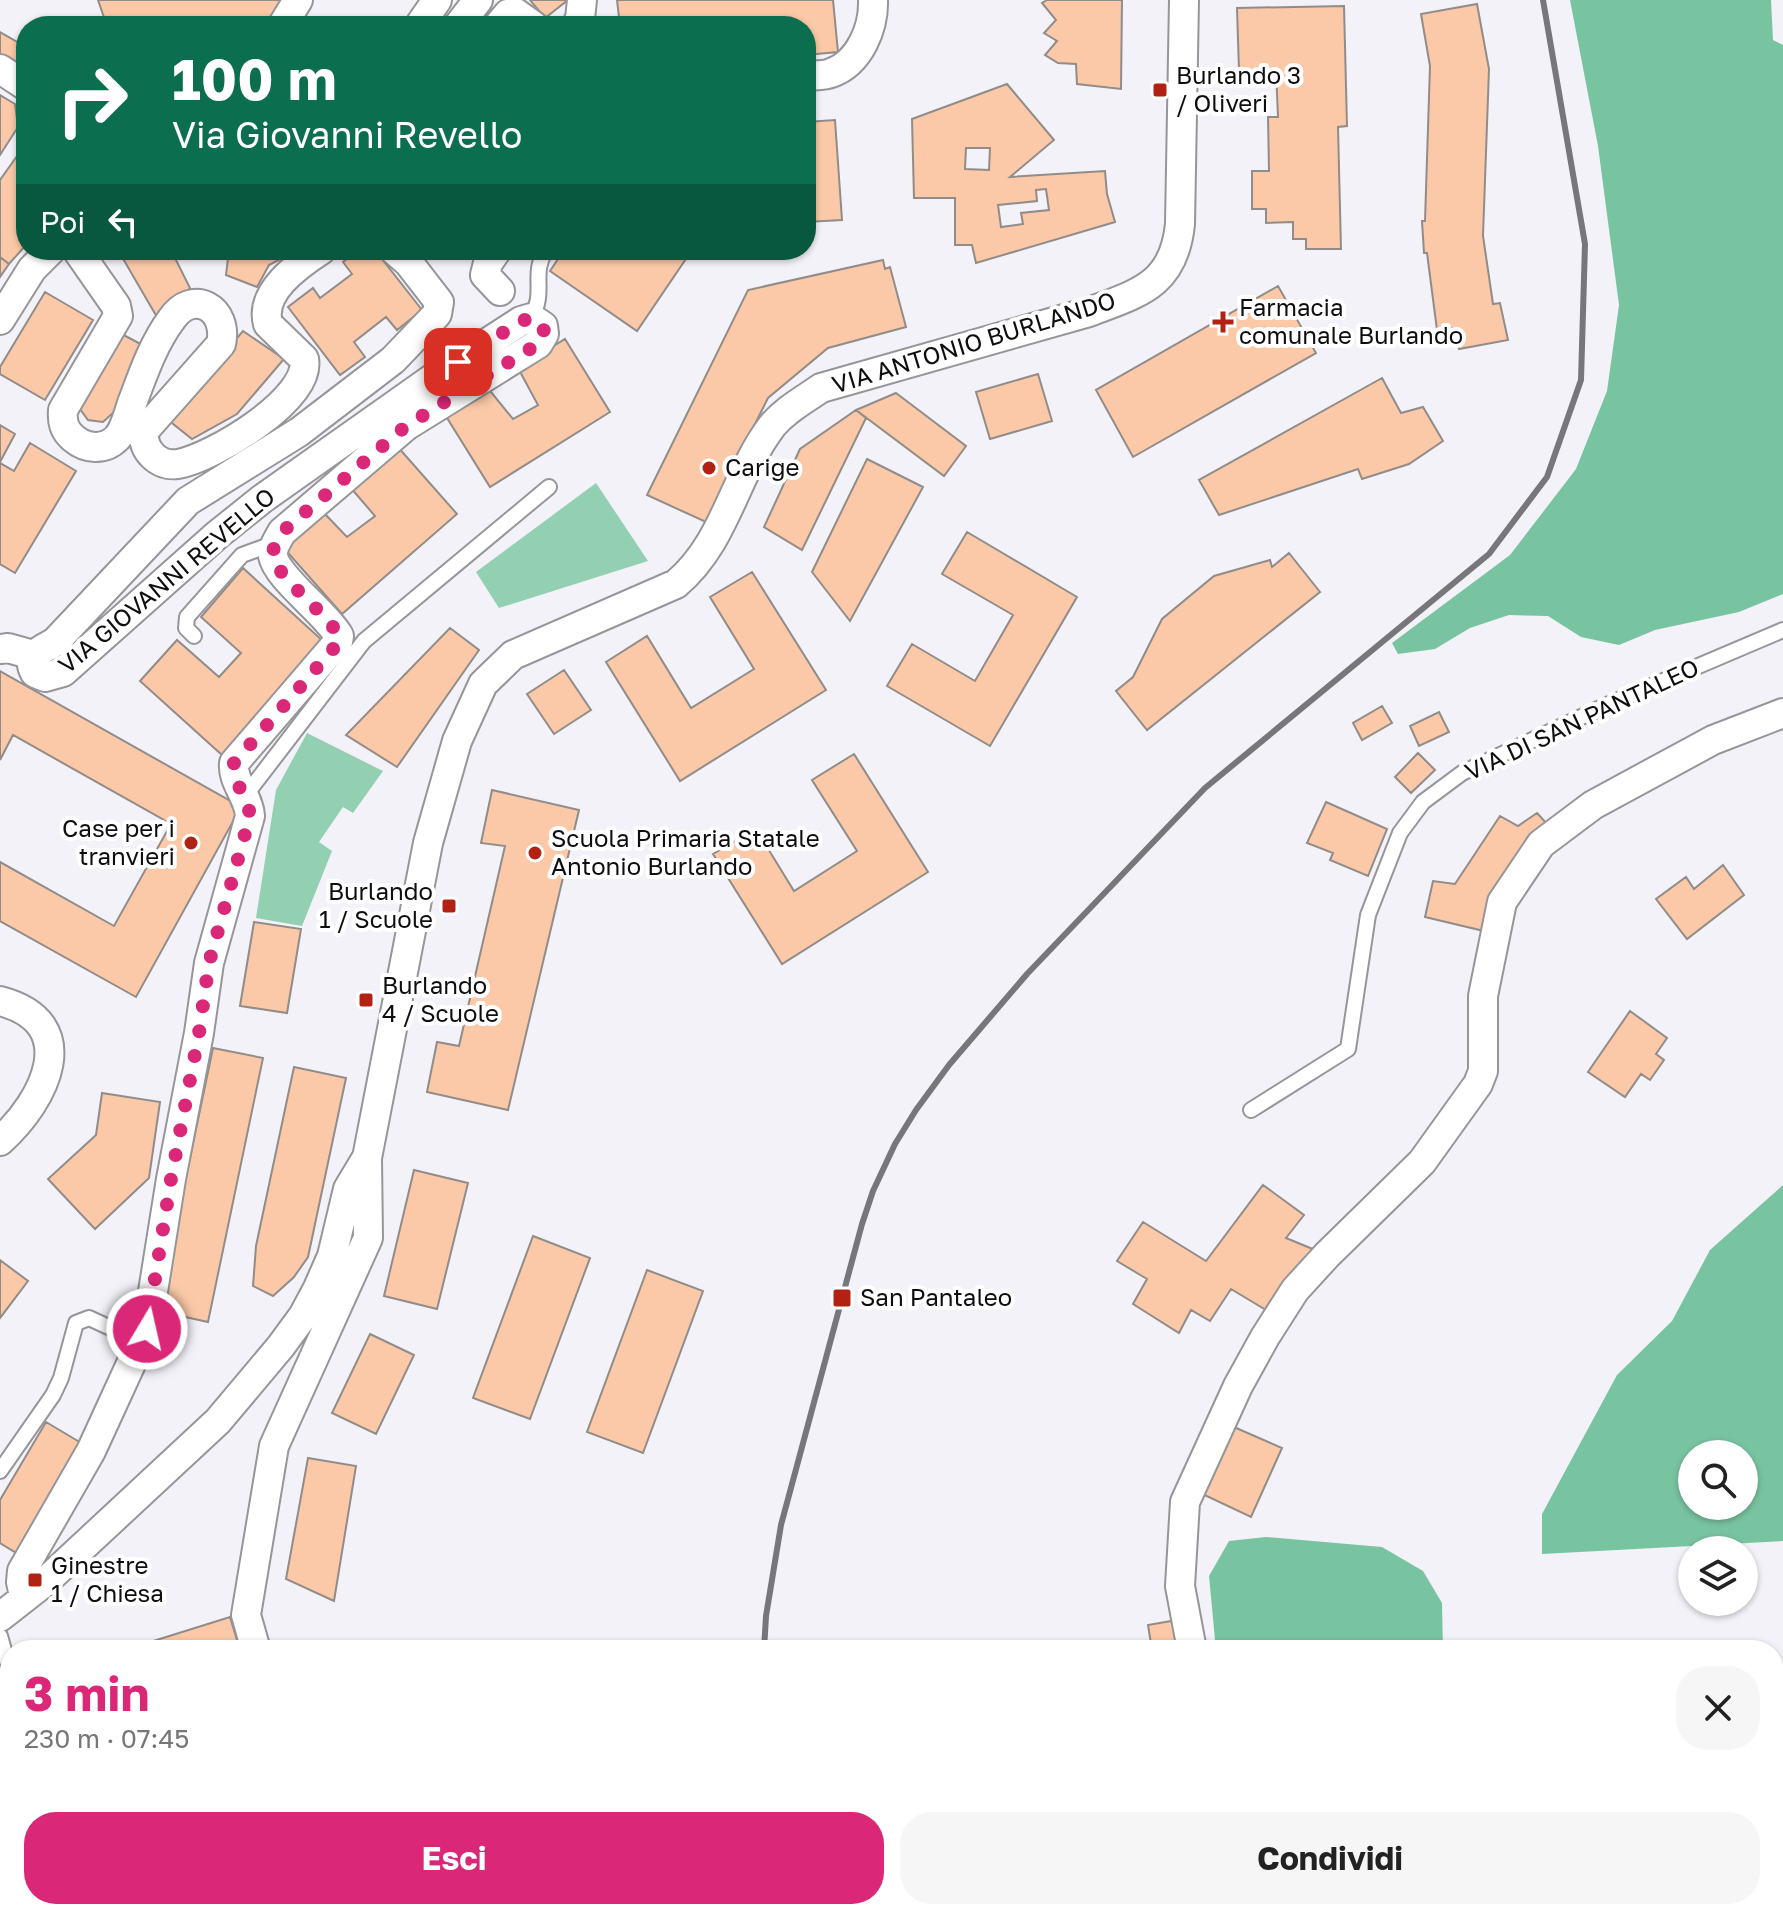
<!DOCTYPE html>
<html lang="it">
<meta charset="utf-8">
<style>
body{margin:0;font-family:"Golos Text",sans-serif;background:#f6f6f6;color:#222;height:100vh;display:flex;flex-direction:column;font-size:30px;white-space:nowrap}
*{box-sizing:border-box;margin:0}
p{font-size:26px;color:#767676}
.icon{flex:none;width:44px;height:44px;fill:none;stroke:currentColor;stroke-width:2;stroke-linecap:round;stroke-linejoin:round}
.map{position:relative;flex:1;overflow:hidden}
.sheet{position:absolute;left:0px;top:1640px;width:1784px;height:280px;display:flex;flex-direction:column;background:#fff;border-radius:32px 32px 0 0;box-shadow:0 2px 6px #0004}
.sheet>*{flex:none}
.guide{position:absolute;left:16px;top:16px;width:800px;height:244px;border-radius:32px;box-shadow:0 2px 6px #0004;background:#0b6e4f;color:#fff;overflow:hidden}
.controls{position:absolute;left:1678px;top:1440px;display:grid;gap:16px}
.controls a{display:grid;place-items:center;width:80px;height:80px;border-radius:50%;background:#fff;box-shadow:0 2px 6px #0004;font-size:40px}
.pin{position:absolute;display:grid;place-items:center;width:68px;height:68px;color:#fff;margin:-34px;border-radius:16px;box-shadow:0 4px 12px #0006}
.me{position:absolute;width:88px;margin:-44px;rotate:9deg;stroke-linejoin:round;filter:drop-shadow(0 0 6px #0008)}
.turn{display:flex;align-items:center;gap:28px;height:168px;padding:0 24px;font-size:36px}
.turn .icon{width:104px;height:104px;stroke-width:2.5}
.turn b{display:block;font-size:56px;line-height:68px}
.then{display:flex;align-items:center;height:76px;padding:0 24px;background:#0003;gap:16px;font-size:30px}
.round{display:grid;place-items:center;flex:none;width:84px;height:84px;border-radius:32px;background:#f6f6f6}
.headline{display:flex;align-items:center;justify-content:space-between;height:136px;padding:0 24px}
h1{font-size:48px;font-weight:700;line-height:60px;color:#db2777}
.button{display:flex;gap:16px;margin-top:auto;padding:16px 24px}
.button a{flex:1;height:92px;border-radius:32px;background:#db2777;color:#fff;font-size:32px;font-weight:700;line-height:92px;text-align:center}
.button a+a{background:#f6f6f6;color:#222}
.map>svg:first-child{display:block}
.green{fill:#92d0b1}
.forest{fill:#79c4a0;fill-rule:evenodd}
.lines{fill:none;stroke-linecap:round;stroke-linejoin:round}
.stream{stroke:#8ce8fb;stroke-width:11}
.building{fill:#fbc9a7;stroke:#918c89;stroke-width:2;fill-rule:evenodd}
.lane-casing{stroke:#96959a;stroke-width:18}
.street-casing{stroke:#96959a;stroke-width:32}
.lane{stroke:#fff;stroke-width:14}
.street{stroke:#fff;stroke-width:28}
.rail{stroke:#77767a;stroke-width:6}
.route{stroke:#db2777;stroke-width:14;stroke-dasharray:0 25.2}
.poi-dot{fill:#b12212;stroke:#fff;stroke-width:3}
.labels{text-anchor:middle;stroke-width:8;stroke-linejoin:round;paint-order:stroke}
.poi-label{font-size:24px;fill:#0e0d0f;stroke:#fff;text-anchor:start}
.street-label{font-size:24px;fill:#0e0d0f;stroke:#fff}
</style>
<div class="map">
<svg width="1783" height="1920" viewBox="0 0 1783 1920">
<rect width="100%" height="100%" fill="#f3f2f8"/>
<path class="green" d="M 596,483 L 648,561 L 499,608 L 476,572 Z
M 307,733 L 383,771 L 353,813 L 343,807 L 319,842 L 332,851 L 302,926 L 256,918 L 276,790 Z"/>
<path class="forest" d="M 1570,0 L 1771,0 L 1773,40 L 1783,45 L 1783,594 L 1739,612 L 1655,630 L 1619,645 L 1581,637 L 1548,616 L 1509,615 L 1470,628 L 1435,649 L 1398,654 L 1392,643 L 1510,555 L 1576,469 L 1607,391 L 1619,305 L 1598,146 Z
M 1783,1185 L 1783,1541 L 1542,1554 L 1542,1514 L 1617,1375 L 1672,1321 L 1710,1250 ZM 1744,1454 L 1744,1506 L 1692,1506 L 1692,1454 Z
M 1266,1537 L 1382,1547 L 1423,1571 L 1442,1603 L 1443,1650 L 1216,1650 L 1209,1576 L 1229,1541 Z
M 1774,1788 L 1777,1791 L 1783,1817 L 1783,1920 L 1281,1920 L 1278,1910 L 1530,1910 L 1563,1913 L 1571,1910 L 1774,1910 Z
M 554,1910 L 825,1910 L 832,1920 L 548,1920 Z"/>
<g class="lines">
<path class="stream" d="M 1774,1902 L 1783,1900
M 1703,1920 L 1742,1910"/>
</g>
<path class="building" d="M 98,0 L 292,0 L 276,26 L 107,26 Z
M 530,0 L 568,0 L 545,18 Z
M 617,0 L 833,0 L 838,52 L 806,55 L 806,26 L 620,26 Z
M 1047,0 L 1122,0 L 1121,89 L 1077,84 L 1076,64 L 1058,63 L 1045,55 L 1057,41 L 1044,33 L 1056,20 L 1042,3 Z
M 1477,4 L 1489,69 L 1483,236 L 1493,304 L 1500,303 L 1508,340 L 1459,349 L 1454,328 L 1437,330 L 1427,253 L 1424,253 L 1422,221 L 1425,221 L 1430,66 L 1421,14 Z
M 1344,6 L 1347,126 L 1338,127 L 1341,249 L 1306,249 L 1306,239 L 1293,239 L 1293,222 L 1266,223 L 1266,209 L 1252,209 L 1252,171 L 1269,171 L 1268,117 L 1278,117 L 1276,70 L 1239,71 L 1237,8 Z
M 0,32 L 26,47 L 26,79 L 0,62 Z
M 1007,84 L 1054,140 L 1010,177 L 1105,171 L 1107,194 L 1115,222 L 976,263 L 972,245 L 955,245 L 955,198 L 914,198 L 912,119 ZM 966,148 L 990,148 L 989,170 L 965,169 ZM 1046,189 L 1049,210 L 1021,213 L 1023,224 L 1001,227 L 998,205 L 1037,201 L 1036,190 Z
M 0,95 L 15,104 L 18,127 L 0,155 Z
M 835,120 L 842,220 L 806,222 L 806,122 Z
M 22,149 L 26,156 L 26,245 L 9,264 L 0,257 L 0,180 Z
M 118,250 L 171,250 L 190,288 L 161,324 Z
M 229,250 L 298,250 L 269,265 L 257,287 L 226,275 Z
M 358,250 L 375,250 L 422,310 L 397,330 L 386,317 L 354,342 L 365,357 L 340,375 L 288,307 L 313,288 L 320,298 L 352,274 L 343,262 Z
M 564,250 L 692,250 L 637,331 L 550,271 Z
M 0,257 L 9,264 L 0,277 Z
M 883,260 L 885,269 L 890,267 L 906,327 L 828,348 L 768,398 L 706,522 L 647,495 L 748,290 Z
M 1278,286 L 1316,353 L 1133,457 L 1096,390 Z
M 45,292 L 93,320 L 45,400 L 0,374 L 0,367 Z
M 243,331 L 284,359 L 237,414 L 192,439 L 167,419 Z
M 118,332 L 148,348 L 114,412 L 103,422 L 88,420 L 80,409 L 84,396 Z
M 565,339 L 610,412 L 490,487 L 444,413 L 487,387 L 513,419 L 538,405 L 518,368 Z
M 1038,374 L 1052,421 L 990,439 L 976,392 Z
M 1382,378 L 1401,413 L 1423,407 L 1443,441 L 1409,464 L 1362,479 L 1358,469 L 1219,515 L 1199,480 Z
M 896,393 L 966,446 L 944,476 L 856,410 Z
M 856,410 L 866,418 L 802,550 L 764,527 L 800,449 Z
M 0,425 L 15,434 L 0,462 Z
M 30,443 L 76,471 L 15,573 L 0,564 L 0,463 L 14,471 Z
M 397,446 L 457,514 L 342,614 L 282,546 L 322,511 L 347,537 L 375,516 L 350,487 Z
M 867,459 L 923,487 L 850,621 L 812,572 Z
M 967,532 L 1077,597 L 990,746 L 887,686 L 912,644 L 975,681 L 1013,615 L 942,574 Z
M 1289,553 L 1320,592 L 1147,730 L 1116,691 L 1133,677 L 1162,619 L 1214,576 L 1270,560 L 1272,567 Z
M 243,568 L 324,642 L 222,755 L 140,681 L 177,640 L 219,677 L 241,653 L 201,617 Z
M 752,572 L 826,690 L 680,781 L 606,662 L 647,636 L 691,708 L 754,669 L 710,597 Z
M 450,628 L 479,650 L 397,767 L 346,735 Z
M 564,670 L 591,710 L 554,734 L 527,694 Z
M 0,671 L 241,807 L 136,997 L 0,921 L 0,862 L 114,926 L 171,824 L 13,735 L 0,760 Z
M 1382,706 L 1392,723 L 1362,740 L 1353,723 Z
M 1439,712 L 1449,732 L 1419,746 L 1410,726 Z
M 1418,753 L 1435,770 L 1411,793 L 1395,777 Z
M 854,754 L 928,872 L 782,964 L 713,854 L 756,829 L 794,891 L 857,851 L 812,780 Z
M 492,790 L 579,810 L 508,1110 L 427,1092 L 437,1042 L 459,1046 L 505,846 L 481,843 Z
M 1326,802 L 1387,829 L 1368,876 L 1330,860 L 1333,853 L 1307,843 Z
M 1537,813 L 1549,826 L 1484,931 L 1425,917 L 1433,881 L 1455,884 L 1500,816 L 1518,826 Z
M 1723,865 L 1744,895 L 1687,939 L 1656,899 L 1686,877 L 1694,889 Z
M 254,922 L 301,929 L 287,1013 L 240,1006 Z
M 1630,1011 L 1667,1038 L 1656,1054 L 1664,1060 L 1650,1080 L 1641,1074 L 1625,1097 L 1588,1072 Z
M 213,1048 L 263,1058 L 208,1322 L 158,1311 Z
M 294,1067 L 346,1078 L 308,1257 L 294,1277 L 273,1296 L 253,1286 L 256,1246 Z
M 102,1093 L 160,1102 L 149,1178 L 95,1229 L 48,1179 L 96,1135 Z
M 414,1170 L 468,1183 L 437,1309 L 384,1296 Z
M 1263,1185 L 1304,1215 L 1286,1238 L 1320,1252 L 1271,1313 L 1231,1289 L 1210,1321 L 1191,1310 L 1179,1333 L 1133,1304 L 1147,1279 L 1117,1261 L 1143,1222 L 1206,1261 Z
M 533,1236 L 590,1258 L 530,1419 L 473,1398 Z
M 0,1260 L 28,1281 L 0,1318 Z
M 647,1270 L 703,1291 L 643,1453 L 587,1432 Z
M 370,1334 L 414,1355 L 376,1434 L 332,1413 Z
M 46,1422 L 88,1447 L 23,1557 L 0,1543 L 0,1500 Z
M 1227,1424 L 1282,1448 L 1251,1517 L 1196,1491 Z
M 308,1458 L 356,1466 L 334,1601 L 286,1579 Z
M 230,1617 L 240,1650 L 131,1648 Z
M 1177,1620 L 1182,1650 L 1152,1650 L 1148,1625 Z
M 10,1681 L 10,1880 L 0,1844 L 0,1684 Z
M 18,1910 L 163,1910 L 165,1920 L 21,1920 Z
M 282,1910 L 337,1910 L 342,1920 L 287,1920 Z
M 393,1910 L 447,1910 L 452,1920 L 399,1920 Z"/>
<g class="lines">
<defs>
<path id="lane" d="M 531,318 C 547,291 530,275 546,250
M 194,636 L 186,628 L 187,617 L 242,555 L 275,543
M 245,796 L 364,641 L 549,487
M 1251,1110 L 1348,1049 L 1368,915 L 1400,833 L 1423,802 L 1462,773 L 1609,704 L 1783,630
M 0,1471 L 53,1395 L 61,1378 L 76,1323 L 89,1318 L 141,1342
M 0,1636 L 7,1661"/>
<path id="street" d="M 282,26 L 298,0
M 419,26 L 437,0
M 458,26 L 478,0
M 498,26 L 508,14 L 516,13 L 534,26
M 576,26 L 580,19 L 582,0
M 0,69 L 26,86
M 806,76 C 814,75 824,76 831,73 C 860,63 874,27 873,0
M 77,250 L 116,306 L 118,316 L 63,410 C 62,422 64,430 73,438 C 86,449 104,451 117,438 C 126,428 129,410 134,398 C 144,371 154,343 171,320 C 193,287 229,309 221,344 L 144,431 C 142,450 158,467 178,464 C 212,458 312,399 304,359 L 268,324 C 259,292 298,265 321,250
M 497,250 L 488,263 L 485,275 L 500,291
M 0,320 L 32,269 L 51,250
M 0,649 L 8,648 L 33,655
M 0,1001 C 84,1023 45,1101 0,1141
M 24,1596 L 21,1582 L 22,1571 L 91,1451 L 147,1329 L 171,1179 L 199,1033 L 209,963 L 250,816 C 249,797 232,782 234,763 L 338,642 L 339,636 C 326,613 277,578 273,556 C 272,548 278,539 282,532 L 406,426 L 538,344 L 544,334 L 543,326 L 531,318 L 521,321 L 436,376 L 262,499 L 217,535 L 63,672 L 45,677 L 35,673 C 25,655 41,650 55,642 L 188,501 L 299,432 L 393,360 L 437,314 L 439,302 L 408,262 L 394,250
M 0,1617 L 46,1581 L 218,1421 L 281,1346 L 303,1316 L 318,1288 L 332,1256 L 348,1189 L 366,1159
M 256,1650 L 246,1615 L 274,1446 L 368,1238 L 367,1158 L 428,843 L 457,741 L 483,684 L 513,655 L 676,584 C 726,542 734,476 772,426 C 785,410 804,400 821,388 L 1089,312 C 1139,293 1174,285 1180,224 L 1184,0
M 1192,1650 L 1180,1586 L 1185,1502 L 1238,1386 L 1265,1337 L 1295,1290 L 1327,1255 L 1422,1162 L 1478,1084 L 1483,1071 L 1483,996 L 1502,902 L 1541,844 L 1593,805 L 1713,740 L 1783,713
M 361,1910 L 366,1920
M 1245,1910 L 1249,1920"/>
</defs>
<use href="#lane" class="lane-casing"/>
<use href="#street" class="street-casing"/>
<use href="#lane" class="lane"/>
<use href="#street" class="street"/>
<path class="rail" d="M 764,1650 L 766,1616 L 781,1525 L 862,1224 L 873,1191 L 895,1144 L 916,1110 L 949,1065 L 1027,974 L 1205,788 L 1489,554 L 1547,477 L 1581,380 L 1585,244 L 1543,0
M 869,1910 L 875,1920"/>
</g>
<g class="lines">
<path class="route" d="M 147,1329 L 171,1179 L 199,1033 L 209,963 L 250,816 C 248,797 232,782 234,763 L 334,648 L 339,636 C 326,612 277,578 273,556 C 272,548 278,539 282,532 L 406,426 L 538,344 L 544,334 C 544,319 533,317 521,321 L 458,362"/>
</g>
<g class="poi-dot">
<rect x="1152" y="82" width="16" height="16" rx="4"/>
<path d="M1219 310h8v8h8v8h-8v8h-8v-8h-8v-8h8z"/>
<circle cx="709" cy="468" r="8"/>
<circle cx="191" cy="843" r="8"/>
<circle cx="535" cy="853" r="8"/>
<rect x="441" y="898" width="16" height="16" rx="4"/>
<rect x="358" y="992" width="16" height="16" rx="4"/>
<rect x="832" y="1288" width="20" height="20" rx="4"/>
<rect x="27" y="1572" width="16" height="16" rx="4"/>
</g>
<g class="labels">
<g class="poi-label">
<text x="1176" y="84">Burlando 3<tspan x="1176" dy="28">/ Oliveri</tspan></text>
<text x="1239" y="316">Farmacia<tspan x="1239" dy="28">comunale Burlando</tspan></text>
<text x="725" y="476">Carige</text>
<text x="175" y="837" text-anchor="end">Case per i<tspan x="175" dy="28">tranvieri</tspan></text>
<text x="551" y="847">Scuola Primaria Statale<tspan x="551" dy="28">Antonio Burlando</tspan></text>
<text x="433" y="900" text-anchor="end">Burlando<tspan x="433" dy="28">1 / Scuole</tspan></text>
<text x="382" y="994">Burlando<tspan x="382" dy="28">4 / Scuole</tspan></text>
<text x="860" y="1306">San Pantaleo</text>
<text x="51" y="1574">Ginestre<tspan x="51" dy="28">1 / Chiesa</tspan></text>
</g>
<g class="street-label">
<text transform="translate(974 343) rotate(-17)" y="8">VIA ANTONIO BURLANDO</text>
<text transform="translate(167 581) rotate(-40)" y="8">VIA GIOVANNI REVELLO</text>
<text transform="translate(1582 720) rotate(-25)" y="8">VIA DI SAN PANTALEO</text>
</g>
</g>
</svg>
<div class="controls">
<a><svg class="icon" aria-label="search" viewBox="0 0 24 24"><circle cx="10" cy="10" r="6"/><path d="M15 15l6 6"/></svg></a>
<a><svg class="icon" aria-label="layers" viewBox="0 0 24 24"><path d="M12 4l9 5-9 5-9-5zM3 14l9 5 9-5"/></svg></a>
</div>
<div class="pin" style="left:458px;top:362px;background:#d93025"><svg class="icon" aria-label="arrive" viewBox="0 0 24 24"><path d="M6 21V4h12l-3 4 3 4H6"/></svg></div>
<svg class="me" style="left:147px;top:1329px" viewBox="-20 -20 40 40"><circle r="17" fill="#db2777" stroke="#fff" stroke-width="3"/><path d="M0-11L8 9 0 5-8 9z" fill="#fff"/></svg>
<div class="guide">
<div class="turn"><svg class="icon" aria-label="right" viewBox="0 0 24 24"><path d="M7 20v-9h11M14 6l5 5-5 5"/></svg><div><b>100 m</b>Via Giovanni Revello</div></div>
<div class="then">Poi<svg class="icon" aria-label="left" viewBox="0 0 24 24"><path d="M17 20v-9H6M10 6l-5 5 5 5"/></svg></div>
</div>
<section class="sheet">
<div class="headline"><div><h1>3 min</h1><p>230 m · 07:45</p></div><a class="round"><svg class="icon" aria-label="close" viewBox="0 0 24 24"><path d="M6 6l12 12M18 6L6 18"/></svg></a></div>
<div class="button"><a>Esci</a><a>Condividi</a></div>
</section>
</div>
